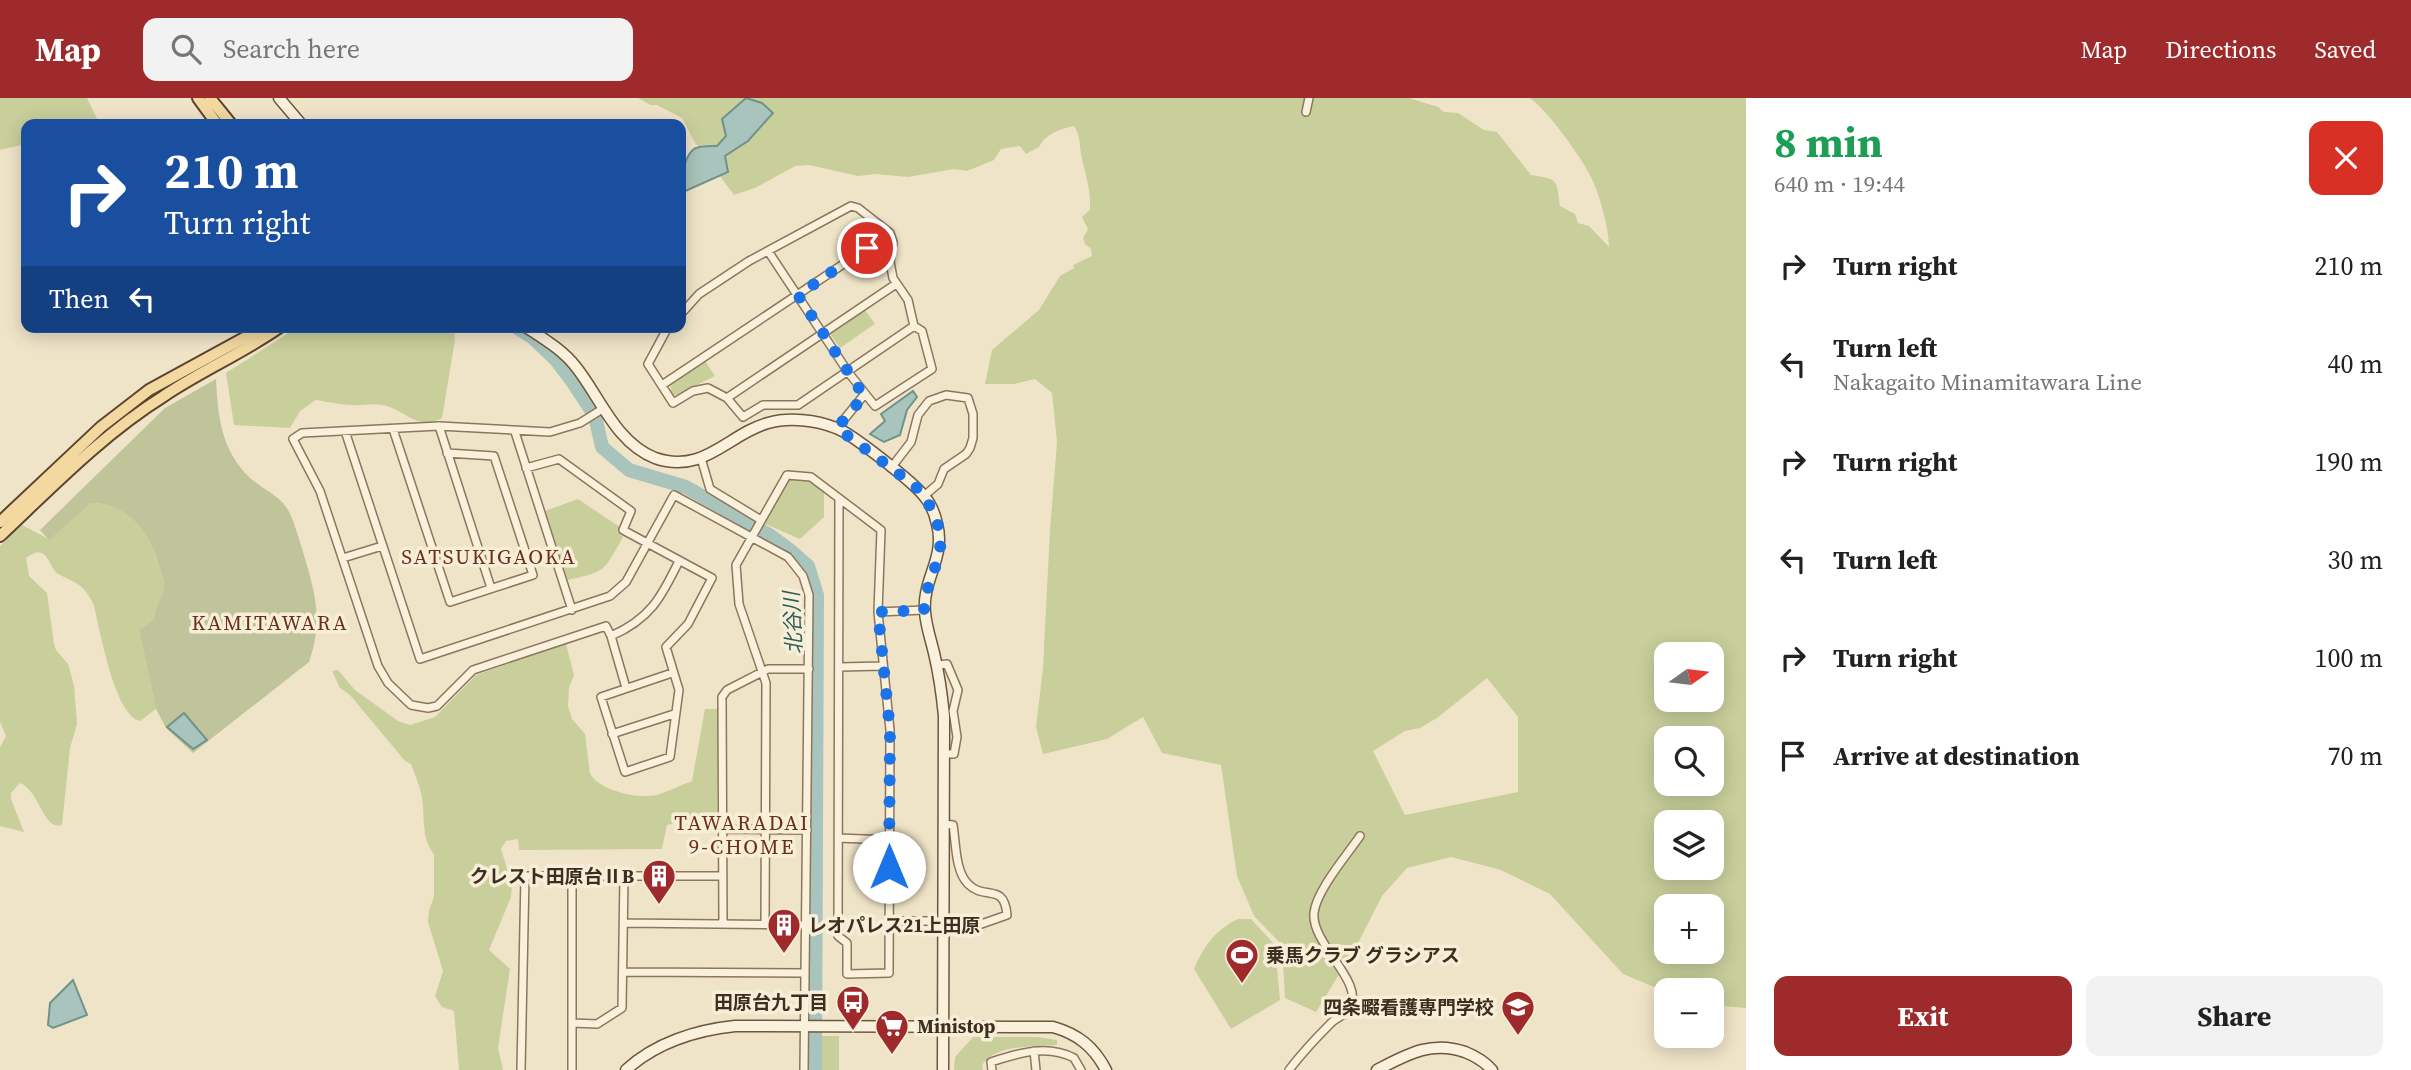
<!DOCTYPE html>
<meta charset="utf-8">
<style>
body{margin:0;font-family:"Source Serif 4","Noto Sans JP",serif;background:#f2f2f2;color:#222;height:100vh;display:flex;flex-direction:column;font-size:26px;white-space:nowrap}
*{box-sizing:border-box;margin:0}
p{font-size:23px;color:#767676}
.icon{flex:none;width:38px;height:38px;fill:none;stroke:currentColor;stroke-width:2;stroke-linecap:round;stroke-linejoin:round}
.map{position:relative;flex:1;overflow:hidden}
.drawer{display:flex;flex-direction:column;background:#fff;width:665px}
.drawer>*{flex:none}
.guide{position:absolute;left:21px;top:21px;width:665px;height:214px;border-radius:14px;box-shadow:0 4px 18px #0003;background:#1a4fa0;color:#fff;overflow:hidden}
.needle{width:46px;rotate:76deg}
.buttons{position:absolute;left:1654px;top:544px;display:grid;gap:14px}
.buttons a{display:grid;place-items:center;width:70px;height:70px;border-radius:14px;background:#fff;box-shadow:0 4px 18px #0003;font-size:35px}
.pin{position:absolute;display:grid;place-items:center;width:60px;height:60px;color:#fff;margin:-30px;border:4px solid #fff;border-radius:50%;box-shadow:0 2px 7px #0007}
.me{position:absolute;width:77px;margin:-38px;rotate:0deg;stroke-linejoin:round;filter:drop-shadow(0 0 5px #0008)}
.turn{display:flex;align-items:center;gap:24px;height:147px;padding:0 28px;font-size:32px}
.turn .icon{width:91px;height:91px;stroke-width:2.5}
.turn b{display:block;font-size:49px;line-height:60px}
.then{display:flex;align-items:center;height:66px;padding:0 28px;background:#0003;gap:14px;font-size:26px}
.round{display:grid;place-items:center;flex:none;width:74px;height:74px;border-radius:14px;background:#f2f2f2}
.overview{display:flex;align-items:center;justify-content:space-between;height:119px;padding:0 28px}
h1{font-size:42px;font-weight:700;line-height:52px;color:#1e9e55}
.cta{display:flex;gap:14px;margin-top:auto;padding:14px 28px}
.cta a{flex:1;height:80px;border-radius:14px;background:#9e2a2b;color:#fff;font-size:28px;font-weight:700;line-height:80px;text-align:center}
.cta a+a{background:#f2f2f2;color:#222}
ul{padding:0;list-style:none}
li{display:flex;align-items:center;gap:21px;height:98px;padding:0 28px}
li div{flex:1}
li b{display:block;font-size:26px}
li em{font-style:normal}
header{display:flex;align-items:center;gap:42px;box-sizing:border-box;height:98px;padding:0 35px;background:#9e2a2b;color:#fff}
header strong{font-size:33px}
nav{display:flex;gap:38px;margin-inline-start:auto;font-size:24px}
.search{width:490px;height:63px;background:#f2f2f2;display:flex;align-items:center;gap:18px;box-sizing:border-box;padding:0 24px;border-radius:14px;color:#767676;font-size:26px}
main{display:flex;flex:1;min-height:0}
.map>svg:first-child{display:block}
.green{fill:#c9cf9b;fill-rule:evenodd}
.cemetery{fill:#bfc49a}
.water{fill:#a9c4bc;stroke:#6f938a;stroke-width:2}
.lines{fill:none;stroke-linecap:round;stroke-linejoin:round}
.river{stroke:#a9c4bc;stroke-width:14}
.street-casing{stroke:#8d765c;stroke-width:10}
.secondary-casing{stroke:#6f573f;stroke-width:13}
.primary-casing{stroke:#5b4430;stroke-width:14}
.street{stroke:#faf1dc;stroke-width:7}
.secondary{stroke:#faf1dc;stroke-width:10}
.primary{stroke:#f3d9a0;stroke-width:10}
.route{stroke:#1a73e8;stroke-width:12;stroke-dasharray:0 21.6}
.labels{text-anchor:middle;stroke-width:7;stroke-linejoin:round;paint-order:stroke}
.poi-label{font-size:19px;font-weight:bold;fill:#3d2e20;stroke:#f7eed8;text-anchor:end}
.neighbourhood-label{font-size:21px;letter-spacing:2px;fill:#6b2e1e;stroke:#f7eed8}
.water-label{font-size:21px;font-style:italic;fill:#2f5d5a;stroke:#f7eed8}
</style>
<header>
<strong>Map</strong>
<div class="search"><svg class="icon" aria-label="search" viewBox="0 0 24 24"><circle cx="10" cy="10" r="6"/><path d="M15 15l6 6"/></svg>Search here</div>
<nav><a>Map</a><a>Directions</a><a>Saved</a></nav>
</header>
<main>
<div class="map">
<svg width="1746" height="972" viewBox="0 0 1746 972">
<rect width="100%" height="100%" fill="#f0e4c8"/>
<path class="green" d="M 0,0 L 87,0 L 99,25 L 26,26 L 26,46 L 0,52 Z
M 638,0 L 1409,0 L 1438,9 L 1444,14 L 1458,15 L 1484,32 L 1497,34 L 1531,77 C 1559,82 1556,80 1560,108 L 1575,116 L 1578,125 L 1589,128 L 1609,149 C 1609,131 1600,98 1592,81 C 1582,60 1548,13 1530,0 L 1746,0 L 1746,910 L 1712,907 L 1712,892 L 1666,894 L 1623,876 L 1550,796 L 1501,772 L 1451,759 L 1407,770 L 1382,798 L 1357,847 L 1316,914 L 1285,900 L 1282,847 L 1254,818 L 1237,778 L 1221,667 L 1162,655 L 1143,619 L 1107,641 L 1043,656 L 1036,629 L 1043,570 L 1050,432 L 1057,344 L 1052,295 L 1035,281 L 1014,286 L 985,286 L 992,252 L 1039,212 L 1060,178 L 1074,170 L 1073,167 L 1092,158 L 1091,151 L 1085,146 L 1083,140 L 1088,131 L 1082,119 L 1090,112 C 1091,93 1086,78 1082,61 C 1079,48 1081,39 1074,28 C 1060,31 1045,36 1039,49 L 1026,56 L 1020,48 L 1001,51 L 994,62 L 967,73 L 954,71 L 908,79 L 876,76 L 858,78 L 809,67 L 795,68 L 755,90 L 734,97 L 694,43 L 682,20 L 657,7 L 650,7 ZM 1666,556 L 1712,556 L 1712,602 L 1666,602 ZM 1487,580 L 1518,619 L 1518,694 L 1405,717 L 1373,653 L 1405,633 L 1420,630 L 1437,620 ZM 1666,640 L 1712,640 L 1712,686 L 1666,686 ZM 1666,724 L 1712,724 L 1712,770 L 1666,770 ZM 1666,808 L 1712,808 L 1712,854 L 1666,854 Z
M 865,212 L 875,226 L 840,250 L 830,236 Z
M 298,229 L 454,229 L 455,242 L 442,320 C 415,333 407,312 382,307 C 373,305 363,308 354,307 C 342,307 329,304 316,302 L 300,313 L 290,330 L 234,327 L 226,275 Z
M 705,263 L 715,278 L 676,297 L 672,296 L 670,285 Z
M 790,381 L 810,382 L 824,394 L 824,419 L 800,441 L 763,425 Z
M 578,401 L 620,429 L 617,434 L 623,439 C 603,474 607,473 568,482 L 545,413 Z
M 91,405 C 126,405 151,435 159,468 C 161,474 165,483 164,489 C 162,500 155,508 154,521 L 139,532 L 156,611 L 140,623 C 115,618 100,533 94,508 C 88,494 82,487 68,481 C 65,479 61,478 58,476 C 47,467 48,444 26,460 L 29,478 L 47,495 L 54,546 L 56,552 L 68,566 L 74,587 L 77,626 L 70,650 L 62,727 C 43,733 40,693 20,685 L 11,695 L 11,701 L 24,734 L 0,728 L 0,649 L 6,638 L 0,624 L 0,448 L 22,427 L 49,441 Z
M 566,546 L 574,577 L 569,590 L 568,608 L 572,621 L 585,636 L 590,676 C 601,693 637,701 656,697 C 668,694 680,687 692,683 L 705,611 L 719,611 L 717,714 L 667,727 L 662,751 L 519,752 L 518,741 L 506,743 L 501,751 L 512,787 L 511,799 L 489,852 L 510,871 L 498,950 L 503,972 L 459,972 L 454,913 L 442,909 L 435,898 L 443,873 L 428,824 L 429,812 L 434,799 L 434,756 C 421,741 425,718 422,700 C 420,688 415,677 411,666 L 405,663 L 350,597 L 340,590 L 332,573 L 338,572 L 355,592 L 398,623 L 410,627 L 435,619 L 476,577 Z
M 1238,821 L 1251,821 L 1275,847 L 1280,902 L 1231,931 L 1194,871 C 1204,848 1215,832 1238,821 Z
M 819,938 L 839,938 L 839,972 L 819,972 Z
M 973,939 L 1038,939 L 1057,942 L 1057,947 C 1033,949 997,946 982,967 L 983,972 L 954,972 L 955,959 Z"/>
<path class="cemetery" d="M 216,281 C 218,319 221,351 249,379 C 260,389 274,395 283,405 C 292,415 296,432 300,444 C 313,488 325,518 309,564 L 193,655 L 166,630 L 156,611 L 139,532 L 154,521 C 155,508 162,500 164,489 C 165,483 161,474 159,468 C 151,435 126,405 91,405 L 49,442 L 40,432 L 165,310 Z"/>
<path class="water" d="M 746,0 L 762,5 L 773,15 L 748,43 L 725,58 L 728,74 L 681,95 L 681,70 L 684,68 C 691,47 697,48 717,48 L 726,38 L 722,21 Z
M 913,293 L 917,299 L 907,312 L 900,337 L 884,344 L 870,336 L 885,323 L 881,316 Z
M 184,615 L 207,642 L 193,651 L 167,629 Z
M 73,882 L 87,917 L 53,930 L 48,927 L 50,905 Z"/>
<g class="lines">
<path class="river" d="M 516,229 L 532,239 L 556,262 L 572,283 L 595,318 L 602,349 L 629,372 L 686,389 L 771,438 L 791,453 L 808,468 L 817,497 L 815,972"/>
<defs>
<path id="street" d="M 1306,14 L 1309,0
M 681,216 L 699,196 L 749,163 L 851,108 L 858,110 L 890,135 L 893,144 L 890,164 L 893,180 L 908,202 L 914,228 L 922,233 L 932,271 L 875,308 L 848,274 L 768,153
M 668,229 L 648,266 L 673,305 L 693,293 L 708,290 L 727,300 L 896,186
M 662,287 L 890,135
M 727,300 L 743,319 L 763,307 L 798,307 L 914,228
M 604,310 L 580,325 L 550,334 L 439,328 L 302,335 L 293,341 L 320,393 L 378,568 L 388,585 L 411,607 L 428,610 L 437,608 L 473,572 L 606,528 L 611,538 L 626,590
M 439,328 L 491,490
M 837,330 L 864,297
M 393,331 L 450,504 L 533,477 L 494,358 L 447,355
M 345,333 L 420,561 L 610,498 L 626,484 L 674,397 L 788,459 L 803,478 L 809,497 L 804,972
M 515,334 L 572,512
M 701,360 L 710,391 L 761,422
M 526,370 L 559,361 L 631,413 L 623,432 L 712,480 L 688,526 L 666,549 L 679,592 L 670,659 L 625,674 L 601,599 L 672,575
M 891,370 L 911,344 L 918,317 L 929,303 L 946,297 L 968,300 L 973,316 L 973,340 L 970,350 L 966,356 L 944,371 L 938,386 L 924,398
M 343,460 L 382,448
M 878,514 L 924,512
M 611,538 C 650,521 661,500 679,463
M 937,567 L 947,566 L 958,592 L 953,613 L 957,639 L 954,656 L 944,656
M 840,569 L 883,568
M 612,636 L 674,616
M 722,731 L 807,732
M 838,740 L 889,742
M 889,823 L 938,823 L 970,830 L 1007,817 C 1004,784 985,803 968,786 C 955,773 956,745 953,727 L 944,726
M 624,825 L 805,827
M 723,825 L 722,599 L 727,592 L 768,571 L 809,571
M 765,826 L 766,585 L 739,506 L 736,467 L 787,377 L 811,379 L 881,432 L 878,514 L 890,632 L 889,875 L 847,876 L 847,845 L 838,838 L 839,401
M 624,874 L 805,875
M 572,925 L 597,926 L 622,910 L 624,778
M 1034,953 L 1036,972
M 521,972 L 525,778 L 722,778
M 572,972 L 572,778
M 992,972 L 991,964 C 1019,955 1047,946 1074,960 L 1081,972
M 1289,972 C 1302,955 1317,939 1332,924 C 1337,920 1345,917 1349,911 C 1367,885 1311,847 1314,815 C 1316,793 1347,757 1360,738"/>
<path id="secondary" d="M 279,0 L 301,26
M 526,229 C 544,241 563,252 576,269 C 600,299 616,345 655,360 C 704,377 728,336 768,325 C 789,319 816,322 836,330 C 851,335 913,384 924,398 C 931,406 935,416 937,426 C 946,460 922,481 925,514 C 926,528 931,542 934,555 C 939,576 942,597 944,618 L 943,972
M 626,972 C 655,945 696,932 735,928 L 1053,929 C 1078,936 1094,949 1106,972
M 1377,972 C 1406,957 1431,942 1465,954 C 1475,958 1485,964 1492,972"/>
<path id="primary" d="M 198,0 L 217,26
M 210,0 L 231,26
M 0,424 L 101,329 L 149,292 L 264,229
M 0,438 C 52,389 103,336 164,298 C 201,273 243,255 280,229"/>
</defs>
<use href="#street" class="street-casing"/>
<use href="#secondary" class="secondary-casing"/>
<use href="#primary" class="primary-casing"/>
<use href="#street" class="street"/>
<use href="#secondary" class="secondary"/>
<use href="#primary" class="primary"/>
</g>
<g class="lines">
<path class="route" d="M 867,150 L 798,197 L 864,298 L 837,330 L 914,387 C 933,407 947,436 937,464 C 931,481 925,494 924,512 L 878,514 L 890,632 L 889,769"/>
</g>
<defs>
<symbol id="building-pin" viewBox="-11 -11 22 30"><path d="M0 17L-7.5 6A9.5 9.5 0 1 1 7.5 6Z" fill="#9e2a2b" stroke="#f7eed8"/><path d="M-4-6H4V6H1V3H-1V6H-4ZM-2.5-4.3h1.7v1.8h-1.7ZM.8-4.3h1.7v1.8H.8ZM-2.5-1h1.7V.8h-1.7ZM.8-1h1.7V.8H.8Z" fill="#fff"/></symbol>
<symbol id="stadium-pin" viewBox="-11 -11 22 30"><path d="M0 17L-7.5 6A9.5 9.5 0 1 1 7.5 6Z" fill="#9e2a2b" stroke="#f7eed8"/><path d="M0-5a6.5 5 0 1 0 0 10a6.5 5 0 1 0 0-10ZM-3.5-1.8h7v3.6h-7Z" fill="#fff"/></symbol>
<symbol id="bus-pin" viewBox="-11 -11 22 30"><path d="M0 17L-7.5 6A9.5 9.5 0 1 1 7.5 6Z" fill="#9e2a2b" stroke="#f7eed8"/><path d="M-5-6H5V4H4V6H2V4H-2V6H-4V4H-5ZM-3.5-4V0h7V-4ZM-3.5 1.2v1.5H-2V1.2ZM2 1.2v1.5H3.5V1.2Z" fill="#fff"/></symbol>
<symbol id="university-pin" viewBox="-11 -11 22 30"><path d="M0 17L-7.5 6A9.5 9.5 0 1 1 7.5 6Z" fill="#9e2a2b" stroke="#f7eed8"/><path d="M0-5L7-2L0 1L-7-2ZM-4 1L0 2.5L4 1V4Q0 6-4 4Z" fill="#fff"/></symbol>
<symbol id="supermarket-pin" viewBox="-11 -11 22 30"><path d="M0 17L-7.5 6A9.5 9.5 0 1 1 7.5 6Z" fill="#9e2a2b" stroke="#f7eed8"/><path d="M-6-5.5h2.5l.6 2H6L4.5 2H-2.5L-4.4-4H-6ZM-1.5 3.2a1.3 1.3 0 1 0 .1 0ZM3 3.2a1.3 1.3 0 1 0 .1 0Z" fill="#fff"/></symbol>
</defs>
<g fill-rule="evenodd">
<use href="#building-pin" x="640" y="759" width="38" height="52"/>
<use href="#building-pin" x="765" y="808" width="38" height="52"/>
<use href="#stadium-pin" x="1223" y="838" width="38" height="52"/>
<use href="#bus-pin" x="834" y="885" width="38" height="52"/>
<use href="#university-pin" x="1499" y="890" width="38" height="52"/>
<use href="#supermarket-pin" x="873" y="909" width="38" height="52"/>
</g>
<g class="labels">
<g class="poi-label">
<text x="634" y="785">クレスト田原台ⅡB</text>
<text x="808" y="834" text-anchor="start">レオパレス21上田原</text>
<text x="1266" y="864" text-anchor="start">乗馬クラブ グラシアス</text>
<text x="828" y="911">田原台九丁目</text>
<text x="1494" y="916">四条畷看護専門学校</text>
<text x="917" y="935" text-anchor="start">Ministop</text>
</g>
<g class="neighbourhood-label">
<text x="489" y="466">SATSUKIGAOKA</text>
<text x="270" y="532">KAMITAWARA</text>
<text x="742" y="732">TAWARADAI<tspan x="742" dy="24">9-CHOME</tspan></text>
</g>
<g class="water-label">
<text transform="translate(793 525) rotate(-93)" y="7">北谷川</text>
</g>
</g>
</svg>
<div class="buttons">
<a><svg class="needle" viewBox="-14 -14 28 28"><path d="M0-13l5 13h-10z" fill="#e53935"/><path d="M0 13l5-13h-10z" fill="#767676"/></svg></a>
<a><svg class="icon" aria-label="search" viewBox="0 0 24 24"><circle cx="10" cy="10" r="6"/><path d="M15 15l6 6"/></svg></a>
<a><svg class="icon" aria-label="layers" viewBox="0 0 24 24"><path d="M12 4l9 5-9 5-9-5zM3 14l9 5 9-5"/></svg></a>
<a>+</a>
<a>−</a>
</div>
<div class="pin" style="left:867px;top:150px;background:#d93025"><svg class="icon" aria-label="arrive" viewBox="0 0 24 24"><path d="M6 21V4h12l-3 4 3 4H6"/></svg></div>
<svg class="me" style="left:889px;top:769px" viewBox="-20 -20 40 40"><circle r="19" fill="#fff"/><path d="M0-13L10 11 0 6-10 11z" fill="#1a73e8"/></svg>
<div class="guide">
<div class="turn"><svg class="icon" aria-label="right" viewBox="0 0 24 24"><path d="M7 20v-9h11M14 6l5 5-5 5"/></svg><div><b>210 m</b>Turn right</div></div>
<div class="then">Then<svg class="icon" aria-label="left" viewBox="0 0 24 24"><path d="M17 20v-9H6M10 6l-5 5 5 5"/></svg></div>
</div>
</div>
<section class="drawer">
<div class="overview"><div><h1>8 min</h1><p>640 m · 19:44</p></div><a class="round" style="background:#d93025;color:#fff"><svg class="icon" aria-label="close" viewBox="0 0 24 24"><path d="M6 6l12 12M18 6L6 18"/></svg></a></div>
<ul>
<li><svg class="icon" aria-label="right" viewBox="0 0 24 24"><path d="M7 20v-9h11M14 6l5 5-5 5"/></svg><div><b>Turn right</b></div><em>210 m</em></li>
<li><svg class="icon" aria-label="left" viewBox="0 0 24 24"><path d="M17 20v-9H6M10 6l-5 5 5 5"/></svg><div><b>Turn left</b><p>Nakagaito Minamitawara Line</p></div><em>40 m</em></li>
<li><svg class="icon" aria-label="right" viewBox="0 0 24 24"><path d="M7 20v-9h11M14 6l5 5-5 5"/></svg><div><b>Turn right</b></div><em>190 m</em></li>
<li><svg class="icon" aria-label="left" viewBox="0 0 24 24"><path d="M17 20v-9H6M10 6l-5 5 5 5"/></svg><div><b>Turn left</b></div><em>30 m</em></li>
<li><svg class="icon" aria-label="right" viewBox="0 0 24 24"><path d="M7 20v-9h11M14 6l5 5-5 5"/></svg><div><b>Turn right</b></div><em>100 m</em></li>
<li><svg class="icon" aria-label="arrive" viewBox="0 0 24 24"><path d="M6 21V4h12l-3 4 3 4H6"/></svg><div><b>Arrive at destination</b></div><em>70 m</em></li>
</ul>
<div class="cta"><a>Exit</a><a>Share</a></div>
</section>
</main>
